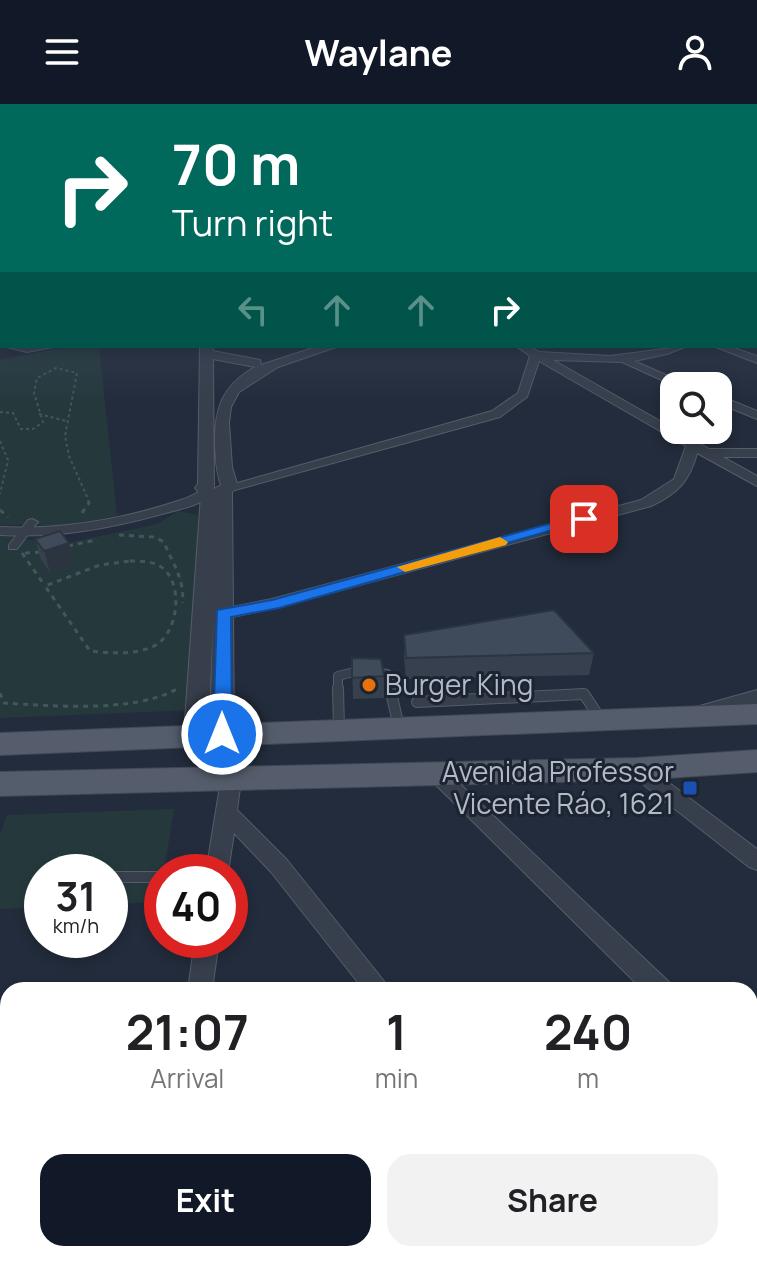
<!DOCTYPE html>
<meta charset="utf-8">
<style>
body{margin:0;font-family:Manrope,sans-serif;background:#f2f2f2;color:#202124;height:100vh;display:flex;flex-direction:column;font-size:30px;white-space:nowrap}
*{box-sizing:border-box;margin:0}
p{font-size:26px;color:#757577}
.icon{flex:none;width:44px;height:44px;fill:none;stroke:currentColor;stroke-width:2;stroke-linecap:round;stroke-linejoin:round}
.map{position:relative;flex:1;overflow:hidden}
.side{position:absolute;left:0px;top:878px;width:758px;height:280px;display:flex;flex-direction:column;background:#fff;border-radius:24px 24px 0 0;box-shadow:0 4px 12px #0003}
.side>*{flex:none}
.hud{position:absolute;left:0px;top:0px;width:758px;height:244px;box-shadow:0 4px 12px #0003;background:#00695c;color:#fff;overflow:hidden}
.controls{position:absolute;left:660px;top:268px;display:grid;gap:16px}
.controls a{display:grid;place-items:center;width:72px;height:72px;border-radius:16px;background:#fff;box-shadow:0 4px 12px #0003;font-size:40px}
.speed{position:absolute;left:24px;top:750px;display:flex;gap:16px;font-size:40px;font-weight:700;text-align:center}
.speed>*{display:grid;place-content:center;width:104px;height:104px;border-radius:50%;background:#fff;box-shadow:0 4px 12px #0003;line-height:1}
.speed small{font-size:20px;font-weight:400}
.speed .limit{border:12px solid #d22;background:#fff;color:#111}
.pin{position:absolute;display:grid;place-items:center;width:68px;height:68px;color:#fff;margin:-34px;border-radius:16px;box-shadow:0 4px 12px #0006}
.me{position:absolute;width:88px;margin:-44px;rotate:0deg;stroke-linejoin:round;filter:drop-shadow(0 0 6px #0008)}
.turn{display:flex;align-items:center;gap:28px;height:168px;padding:0 40px;font-size:36px}
.turn .icon{width:104px;height:104px;stroke-width:2.5}
.turn b{display:block;font-size:56px;line-height:68px}
.lanes{display:flex;align-items:center;height:76px;padding:0 40px;background:#0003;justify-content:center;gap:40px;direction:ltr}
.lanes .off{opacity:.35}
.eta{display:flex;justify-content:space-evenly;align-items:center;height:136px;text-align:center}
.eta b{font-size:48px;font-weight:700;line-height:56px}
.action{display:flex;gap:16px;margin-top:auto;padding:16px 40px}
.action a{flex:1;height:92px;border-radius:24px;background:#111827;color:#fff;font-size:32px;font-weight:700;line-height:92px;text-align:center}
.action a+a{background:#f2f2f2;color:#202124}
header{display:flex;justify-content:space-between;align-items:center;height:104px;padding:0 40px;background:#111827;color:#fff;font-size:36px;font-weight:700}
.map>svg:first-child{display:block}
.green{fill:#25393d}
.lines{fill:none;stroke-linecap:round;stroke-linejoin:round}
.service-far1-casing{stroke:#555c6a;stroke-width:10}
.service-casing{stroke:#555c6a;stroke-width:12}
.pedestrian-casing{stroke:#555c6a;stroke-width:2}
.minor-casing{stroke:#555c6a;stroke-width:2}
.tertiary-casing{stroke:#555c6a;stroke-width:2}
.primary-casing{stroke:#404855;stroke-width:2}
.path-far2{stroke:#43565a;stroke-width:2;stroke-dasharray:3 3;stroke-linecap:butt}
.path-far1{stroke:#43565a;stroke-width:3;stroke-dasharray:5 5;stroke-linecap:butt}
.path{stroke:#43565a;stroke-width:5;stroke-dasharray:9 9;stroke-linecap:butt}
.service-far1{stroke:#373f4c;stroke-width:8}
.service{stroke:#373f4c;stroke-width:10}
.pedestrian{fill:#373f4c;fill-rule:evenodd}
.minor{fill:#373f4c;fill-rule:evenodd}
.tertiary{fill:#373f4c;fill-rule:evenodd}
.primary{fill:#555d6c;fill-rule:evenodd}
.wall{fill:#36404e}
.shaded-wall{fill:#2c3440}
.building{fill:#3f4a5b;stroke:#2c3440;stroke-width:2}
.route{fill:#1a73e8;stroke:#114b97;stroke-width:2}
.slow{fill:#f59e0b}
.food-dot{fill:#e8710a;stroke:#1c2431;stroke-width:3}
.transit-dot{fill:#1a4fb4;stroke:#1c2431;stroke-width:3}
.labels{text-anchor:middle;stroke-width:6;stroke-linejoin:round;paint-order:stroke}
.poi-label{font-size:28px;fill:#b2b9c8;stroke:#1c2431;text-anchor:start}
</style>
<header><svg class="icon" aria-label="menu" viewBox="0 0 24 24"><path d="M4 6h16M4 12h16M4 18h16"/></svg>Waylane<svg class="icon" aria-label="person" viewBox="0 0 24 24"><circle cx="12" cy="8" r="4"/><path d="M4 21q1-7 8-7t8 7"/></svg></header>
<div class="map">
<svg width="757" height="1158" viewBox="0 0 757 1158">
<rect width="100%" height="100%" fill="#232c3c"/>
<path class="green" d="M 68,242 L 99,242 L 117,412 L 67,421 L 0,421 L 0,256 Z
M 178,407 L 198,411 L 194,606 L 0,614 L 0,432 L 63,440 L 157,420 Z
M 174,705 L 159,798 L 110,800 L 110,768 L 42,768 L 42,803 L 0,805 L 0,731 L 7,711 Z"/>
<g class="lines">
<defs>
<path id="service-far1" d="M 338,586 L 338,572 L 362,566 L 387,570 L 391,586"/>
<path id="service" d="M 338,584 L 339,626
M 390,584 L 399,623
M 417,598 L 584,590 L 601,616
M 110,773 L 162,773"/>
<path id="pedestrian" d="M 32,415 L 38,418 L 36,420 L 17,445 L 9,445 L 9,441 L 28,416 Z"/>
<path id="minor" d="M 2,185 L 2,192 L 0,193 L 0,186 Z
M 757,208 L 757,215 L 756,215 L 756,208 Z
M 756,223 L 757,223 L 757,229 L 756,229 Z
M 3,242 L 58,242 L 27,248 Z
M 516,242 L 529,242 L 539,248 L 610,252 L 687,242 L 667,250 L 634,257 L 691,282 L 675,282 L 622,258 L 553,256 L 709,345 L 757,345 L 757,353 L 723,353 L 757,372 L 757,382 L 697,349 C 690,377 677,390 651,402 L 279,503 L 223,515 L 217,514 L 215,510 L 217,506 L 272,495 L 641,396 L 674,375 L 686,342 L 539,257 L 527,293 L 500,313 L 235,386 L 230,387 L 223,383 L 492,307 L 518,289 L 530,252 Z
M 713,242 L 728,242 L 757,252 L 757,259 Z
M 718,291 L 757,307 L 757,315 L 718,299 Z
M 207,385 L 214,389 C 200,402 180,405 162,410 C 108,425 56,434 0,431 L 0,423 C 63,426 125,415 184,395 C 192,392 199,387 207,385 Z
M 637,658 L 644,660 L 757,745 L 757,766 L 749,763 L 630,670 L 627,665 L 630,660 Z
M 437,663 L 444,665 L 669,878 L 672,886 L 643,886 L 430,675 L 427,670 L 430,665 Z
M 231,668 L 238,671 L 241,676 L 237,706 L 287,756 L 391,886 L 364,886 L 271,768 L 234,729 L 228,768 L 206,768 L 221,676 L 224,671 Z
M 195,836 L 219,836 L 212,886 L 188,886 Z
M 750,959 L 757,962 L 757,992 L 750,990 Z
M 8,1085 L 8,1116 L 0,1119 L 0,1089 Z
M 146,1150 L 176,1150 L 175,1158 L 145,1158 Z
M 236,1150 L 268,1150 L 271,1158 L 239,1158 Z
M 579,1150 L 643,1150 L 640,1158 L 582,1158 Z"/>
<path id="tertiary" d="M 200,242 L 212,242 L 213,247 L 260,256 L 261,261 L 319,242 L 339,242 L 278,263 L 239,288 L 231,303 L 229,319 L 232,363 L 238,383 L 232,388 L 234,630 L 230,636 L 214,636 L 210,630 L 213,516 L 208,630 L 204,636 L 188,636 L 184,630 L 201,391 L 195,384 L 198,380 ZM 213,255 L 255,263 C 221,282 214,306 215,343 C 216,356 216,369 221,381 L 214,385 Z
M 757,586 L 757,602 L 704,617 L 693,609 L 696,603 Z"/>
<path id="primary" d="M 757,600 L 757,620 L 0,651 L 0,629 Z
M 757,646 L 757,668 L 637,676 L 0,692 L 0,668 L 637,654 Z"/>
</defs>
<use href="#service-far1" class="service-far1-casing"/>
<use href="#service" class="service-casing"/>
<use href="#pedestrian" class="pedestrian-casing"/>
<use href="#minor" class="minor-casing"/>
<use href="#tertiary" class="tertiary-casing"/>
<use href="#primary" class="primary-casing"/>
<path class="path-far2" d="M 0,308 L 13,309 L 21,325 L 33,325 L 43,318 L 34,289 L 37,274 L 56,264 L 77,269 L 65,332 L 69,352 L 88,395
M 39,310 L 66,317
M 0,337 L 8,356 L 0,390"/>
<path class="path-far1" d="M 0,406 L 8,413
M 82,409 L 89,399 L 87,393
M 119,431 L 154,433 L 164,438 C 174,463 183,471 183,499
M 68,442 L 96,436
M 22,449 L 45,482
M 25,449 L 42,448
M 130,457 C 142,457 156,457 165,466 C 184,485 177,533 152,543 C 134,551 109,549 90,547 L 45,482 L 100,461 Z
M 0,589 L 4,599 C 53,602 134,609 177,585"/>
<path class="path" d="M 750,1032 L 757,1025"/>
<use href="#service-far1" class="service-far1"/>
<use href="#service" class="service"/>
<use href="#pedestrian" class="pedestrian"/>
<use href="#minor" class="minor"/>
<use href="#tertiary" class="tertiary"/>
<use href="#primary" class="primary"/>
</g>
<path class="wall" d="M 35,435 L 69,439 L 75,459 L 50,468 L 41,456 Z
M 404,531 L 594,549 L 589,571 L 406,575 L 404,553 Z
M 352,554 L 384,572 L 384,594 L 353,595 Z"/>
<path class="shaded-wall" d="M 69,439 L 75,459 L 50,468 L 44,447 Z"/>
<path class="building" d="M 60,427 L 69,439 L 44,447 L 35,435 Z
M 554,506 L 594,549 L 406,554 L 404,531 Z
M 352,554 L 381,555 L 384,572 L 352,574 Z"/>
<linearGradient id="sky" x2="0" y2="1"><stop stop-color="#131821"/><stop offset="0.45" stop-color="#3f4b61"/><stop offset="1" stop-color="#3f4b61" stop-opacity="0"/></linearGradient>
<rect width="757" height="298" fill="url(#sky)"/>
<path class="route" d="M 578,412 L 591,415 L 279,504 L 231,513 L 232,630 L 222,637 L 216,635 L 213,630 L 217,506 L 272,496 Z"/>
<path class="slow" d="M 500,433 L 508,438 L 506,441 L 405,468 L 397,463 Z"/>
<circle class="food-dot" cx="369" cy="581" r="8"/>
<rect class="transit-dot" x="682" y="676" width="16" height="16" rx="4"/>
<g class="labels">
<g class="poi-label">
<text x="385" y="591">Burger King</text>
<text x="674" y="678" text-anchor="end">Avenida Professor<tspan x="674" dy="32">Vicente Ráo, 1621</tspan></text>
</g>
</g>
</svg>
<div class="controls">
<a><svg class="icon" aria-label="search" viewBox="0 0 24 24"><circle cx="10" cy="10" r="6"/><path d="M15 15l6 6"/></svg></a>
</div>
<div class="speed"><div>31<small>km/h</small></div><div class="limit">40</div></div>
<div class="pin" style="left:584px;top:415px;background:#d93025"><svg class="icon" aria-label="arrive" viewBox="0 0 24 24"><path d="M6 21V4h12l-3 4 3 4H6"/></svg></div>
<svg class="me" style="left:222px;top:630px" viewBox="-20 -20 40 40"><circle r="17" fill="#1a73e8" stroke="#fff" stroke-width="3"/><path d="M0-11L8 9 0 5-8 9z" fill="#fff"/></svg>
<div class="hud">
<div class="turn"><svg class="icon" aria-label="right" viewBox="0 0 24 24"><path d="M7 20v-9h11M14 6l5 5-5 5"/></svg><div><b>70 m</b>Turn right</div></div>
<div class="lanes"><svg class="icon off" aria-label="left" viewBox="0 0 24 24"><path d="M17 20v-9H6M10 6l-5 5 5 5"/></svg><svg class="icon off" aria-label="ahead" viewBox="0 0 24 24"><path d="M12 20V5M6 11l6-6 6 6"/></svg><svg class="icon off" aria-label="ahead" viewBox="0 0 24 24"><path d="M12 20V5M6 11l6-6 6 6"/></svg><svg class="icon" aria-label="right" viewBox="0 0 24 24"><path d="M7 20v-9h11M14 6l5 5-5 5"/></svg></div>
</div>
<section class="side">
<div class="eta">
<div><b>21:07</b><p>Arrival</p></div>
<div><b>1</b><p>min</p></div>
<div><b>240</b><p>m</p></div>
</div>
<div class="action"><a>Exit</a><a>Share</a></div>
</section>
</div>
